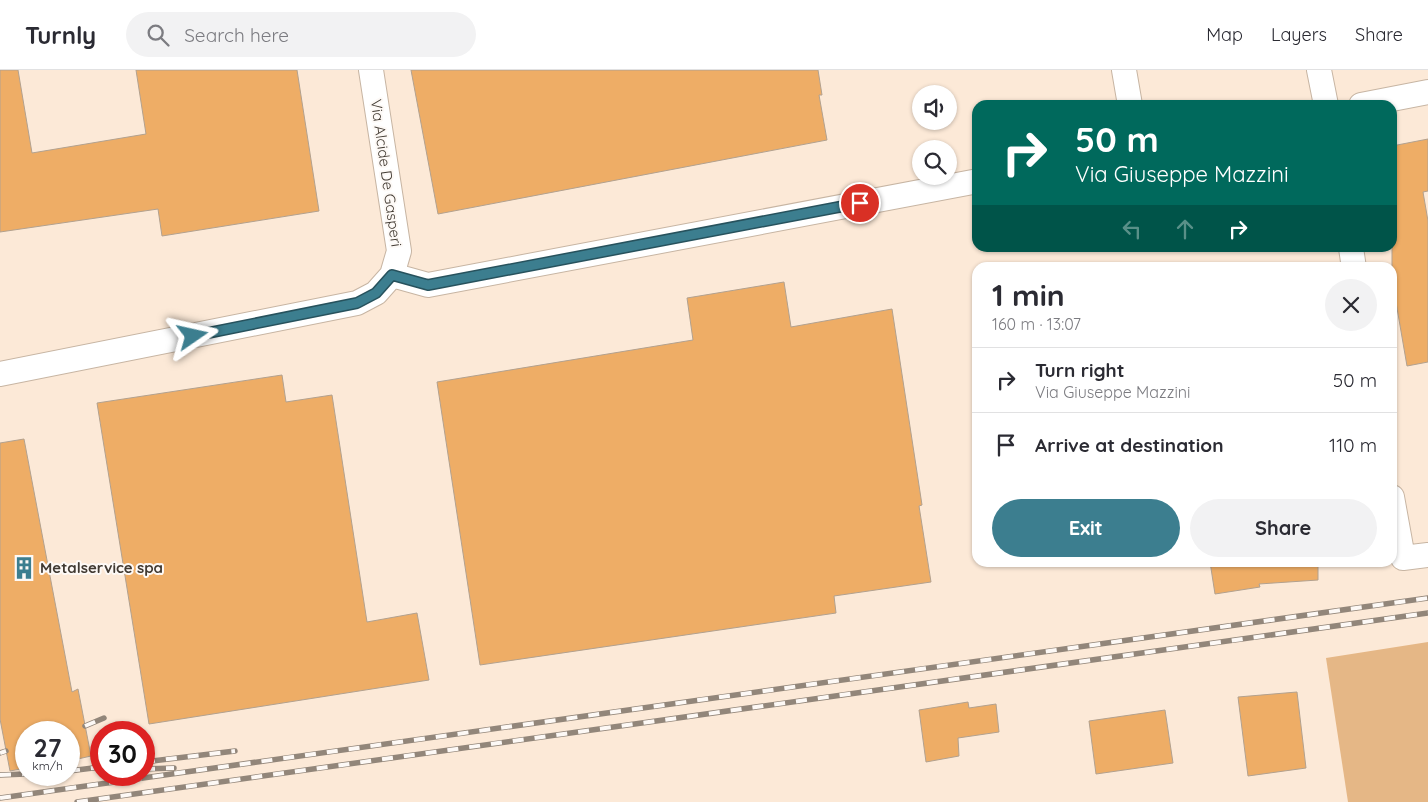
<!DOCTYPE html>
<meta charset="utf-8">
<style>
body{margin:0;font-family:Quicksand,sans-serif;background:#f2f2f3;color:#2b2b33;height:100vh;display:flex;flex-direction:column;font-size:19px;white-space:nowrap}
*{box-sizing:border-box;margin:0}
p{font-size:16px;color:#7c7c81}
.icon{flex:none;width:28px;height:28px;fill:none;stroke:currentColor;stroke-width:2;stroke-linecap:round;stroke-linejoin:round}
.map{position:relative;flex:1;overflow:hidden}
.side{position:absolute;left:972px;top:192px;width:425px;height:305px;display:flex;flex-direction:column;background:#fff;border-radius:15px;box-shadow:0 1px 4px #0004}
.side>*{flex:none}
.guide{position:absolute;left:972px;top:30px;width:425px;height:152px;border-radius:15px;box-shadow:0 1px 4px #0004;background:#00695c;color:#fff;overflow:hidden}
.tools{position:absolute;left:912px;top:15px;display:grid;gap:10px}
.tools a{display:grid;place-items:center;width:45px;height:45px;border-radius:50%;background:#fff;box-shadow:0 1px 4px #0004;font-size:25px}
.speed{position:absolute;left:15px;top:651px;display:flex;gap:10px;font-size:25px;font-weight:700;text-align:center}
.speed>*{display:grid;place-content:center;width:65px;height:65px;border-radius:50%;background:#fff;box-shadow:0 1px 4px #0004;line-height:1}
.speed small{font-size:12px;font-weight:400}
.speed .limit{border:8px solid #d22;background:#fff;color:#111}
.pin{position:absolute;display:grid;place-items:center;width:42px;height:42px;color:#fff;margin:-21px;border:2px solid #fff;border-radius:50%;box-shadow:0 1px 5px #0007}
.me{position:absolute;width:55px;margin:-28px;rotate:79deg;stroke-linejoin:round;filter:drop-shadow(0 0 4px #0008)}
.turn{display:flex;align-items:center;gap:18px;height:105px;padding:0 20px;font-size:22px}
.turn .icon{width:65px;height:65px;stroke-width:2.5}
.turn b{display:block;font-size:35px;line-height:42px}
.lanes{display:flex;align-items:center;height:48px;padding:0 20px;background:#0003;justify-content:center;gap:25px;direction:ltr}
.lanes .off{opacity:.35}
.round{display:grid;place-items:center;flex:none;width:52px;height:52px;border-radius:26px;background:#f2f2f3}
.overview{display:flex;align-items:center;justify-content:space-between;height:85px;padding:0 20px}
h1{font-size:30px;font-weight:700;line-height:38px}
.cta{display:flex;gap:10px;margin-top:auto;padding:10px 20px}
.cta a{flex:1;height:58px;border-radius:30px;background:#3c7e8f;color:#fff;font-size:20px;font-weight:700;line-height:58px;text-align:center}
.cta a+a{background:#f2f2f3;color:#2b2b33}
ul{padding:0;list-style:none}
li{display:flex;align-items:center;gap:15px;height:65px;padding:0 20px;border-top:1px solid #e1e1e2}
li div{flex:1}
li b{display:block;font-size:19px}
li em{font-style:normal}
header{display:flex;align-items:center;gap:30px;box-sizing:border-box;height:70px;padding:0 25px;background:#fff;border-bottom:1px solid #e1e1e2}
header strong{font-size:24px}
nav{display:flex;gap:28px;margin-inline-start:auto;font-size:18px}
.search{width:350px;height:45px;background:#f2f2f3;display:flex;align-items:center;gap:12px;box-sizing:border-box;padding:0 18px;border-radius:28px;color:#7c7c81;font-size:19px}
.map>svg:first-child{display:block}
.green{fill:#e5b786}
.building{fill:#eead66;stroke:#b2a18f}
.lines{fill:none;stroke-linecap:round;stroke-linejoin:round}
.minor-casing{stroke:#c7b5a3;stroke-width:26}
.minor{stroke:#fff;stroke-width:24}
.rail-casing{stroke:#92867a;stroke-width:5.5}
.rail{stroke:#fdf9f6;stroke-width:4;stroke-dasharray:11;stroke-linecap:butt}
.route-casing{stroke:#27525d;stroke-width:12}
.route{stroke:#3c7e8f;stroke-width:9}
.labels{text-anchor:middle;stroke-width:4;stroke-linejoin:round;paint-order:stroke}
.street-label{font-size:15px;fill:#413a32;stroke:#fdf9f6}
.poi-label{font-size:15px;font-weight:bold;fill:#413a32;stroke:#fdf9f6;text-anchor:start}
</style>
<header>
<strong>Turnly</strong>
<div class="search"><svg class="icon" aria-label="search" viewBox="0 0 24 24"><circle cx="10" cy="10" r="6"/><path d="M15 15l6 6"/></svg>Search here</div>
<nav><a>Map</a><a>Layers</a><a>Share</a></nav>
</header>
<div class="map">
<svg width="1428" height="732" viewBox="0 0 1428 732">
<rect width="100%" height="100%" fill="#fce9d7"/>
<path class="green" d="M 1428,572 L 1428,732 L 1348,732 L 1326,588 Z"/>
<path class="building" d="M 0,0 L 18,0 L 32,83 L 146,64 L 136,0 L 297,0 L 319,141 L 162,166 L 158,139 L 0,162 Z
M 411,0 L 818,0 L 822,25 L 819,25 L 827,70 L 438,144 Z
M 1428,69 L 1428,121 L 1423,122 L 1428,151 L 1428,292 L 1407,296 L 1392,209 L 1392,76 Z
M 784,212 L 791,257 L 892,239 L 922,435 L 919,436 L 931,512 L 834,526 L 836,543 L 480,595 L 437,312 L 693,270 L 687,228 Z
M 282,305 L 286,332 L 332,325 L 367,552 L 417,543 L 429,610 L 149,654 L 97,333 Z
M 24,369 L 72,622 L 78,619 L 91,686 L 69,691 L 69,662 L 26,662 L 26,698 L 10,701 L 0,649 L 0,373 Z
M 1210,492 L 1318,492 L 1318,510 L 1259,514 L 1260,517 L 1215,524 Z
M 1297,622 L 1306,698 L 1248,706 L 1238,627 Z
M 968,632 L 969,638 L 996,634 L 999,662 L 958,668 L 959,686 L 926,692 L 919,640 Z
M 1165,640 L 1173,693 L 1096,704 L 1089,651 Z"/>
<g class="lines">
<defs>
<path id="minor" d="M 371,0 L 399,181 L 392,205
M 1124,0 L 1130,35
M 1319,0 L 1326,35
M 1361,35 L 1428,22
M 1351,178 L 1354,198
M 0,304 L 357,233 L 376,223 L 392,205 L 428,215 L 978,111
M 1392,427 L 1403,488 L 1428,485"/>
</defs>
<use href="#minor" class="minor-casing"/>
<use href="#minor" class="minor"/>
<defs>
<path id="rail" d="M 85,656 L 104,648
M 0,683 L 6,681
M 144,692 L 235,681
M 144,699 L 174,698
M 69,701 L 101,697
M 0,705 L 26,704
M 0,728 L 1428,528
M 77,732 L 1428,543"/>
</defs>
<use href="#rail" class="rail-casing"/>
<use href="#rail" class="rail"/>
</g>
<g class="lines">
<defs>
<path id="route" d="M 193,266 L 357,233 L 376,223 L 392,205 L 428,215 L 860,133"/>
</defs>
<use href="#route" class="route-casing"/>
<use href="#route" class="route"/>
</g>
<defs>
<symbol id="building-bare" viewBox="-9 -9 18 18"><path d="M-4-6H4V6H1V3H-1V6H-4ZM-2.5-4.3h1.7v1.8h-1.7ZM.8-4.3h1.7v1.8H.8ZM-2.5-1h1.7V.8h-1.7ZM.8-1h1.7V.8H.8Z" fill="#3c7e8f" stroke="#fdf9f6" stroke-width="2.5" paint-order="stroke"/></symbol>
</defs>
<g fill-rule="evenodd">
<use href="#building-bare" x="8" y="482" width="32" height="32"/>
</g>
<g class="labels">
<g class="street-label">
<text transform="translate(386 103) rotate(82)" y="5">Via Alcide De Gasperi</text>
</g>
<g class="poi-label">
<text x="40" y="503">Metalservice spa</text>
</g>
</g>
</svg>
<div class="tools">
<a><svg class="icon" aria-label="sound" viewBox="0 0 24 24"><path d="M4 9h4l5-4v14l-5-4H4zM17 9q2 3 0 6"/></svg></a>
<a><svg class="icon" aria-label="search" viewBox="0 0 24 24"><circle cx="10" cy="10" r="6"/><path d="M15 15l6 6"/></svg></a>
</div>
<div class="speed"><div>27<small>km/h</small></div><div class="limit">30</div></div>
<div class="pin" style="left:860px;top:133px;background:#d93025"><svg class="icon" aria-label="arrive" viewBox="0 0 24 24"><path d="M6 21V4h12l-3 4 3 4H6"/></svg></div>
<svg class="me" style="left:193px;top:266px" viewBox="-20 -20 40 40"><path d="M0-17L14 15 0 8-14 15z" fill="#3c7e8f" stroke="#fff" stroke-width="4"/></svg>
<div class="guide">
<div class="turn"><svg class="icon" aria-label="right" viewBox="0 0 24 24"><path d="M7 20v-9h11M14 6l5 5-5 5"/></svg><div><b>50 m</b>Via Giuseppe Mazzini</div></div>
<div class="lanes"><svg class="icon off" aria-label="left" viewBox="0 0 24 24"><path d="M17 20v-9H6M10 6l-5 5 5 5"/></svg><svg class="icon off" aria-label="ahead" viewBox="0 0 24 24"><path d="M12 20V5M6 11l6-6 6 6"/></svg><svg class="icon" aria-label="right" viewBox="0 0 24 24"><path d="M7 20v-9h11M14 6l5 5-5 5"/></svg></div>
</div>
<section class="side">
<div class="overview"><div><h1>1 min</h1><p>160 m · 13:07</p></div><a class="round"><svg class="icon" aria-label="close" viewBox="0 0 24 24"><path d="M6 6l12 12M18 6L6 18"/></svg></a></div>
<ul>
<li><svg class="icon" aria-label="right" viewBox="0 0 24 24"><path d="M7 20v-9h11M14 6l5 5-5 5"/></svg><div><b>Turn right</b><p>Via Giuseppe Mazzini</p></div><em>50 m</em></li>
<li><svg class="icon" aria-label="arrive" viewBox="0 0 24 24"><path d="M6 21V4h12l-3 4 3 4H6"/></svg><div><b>Arrive at destination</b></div><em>110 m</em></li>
</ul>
<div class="cta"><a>Exit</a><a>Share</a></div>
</section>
</div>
